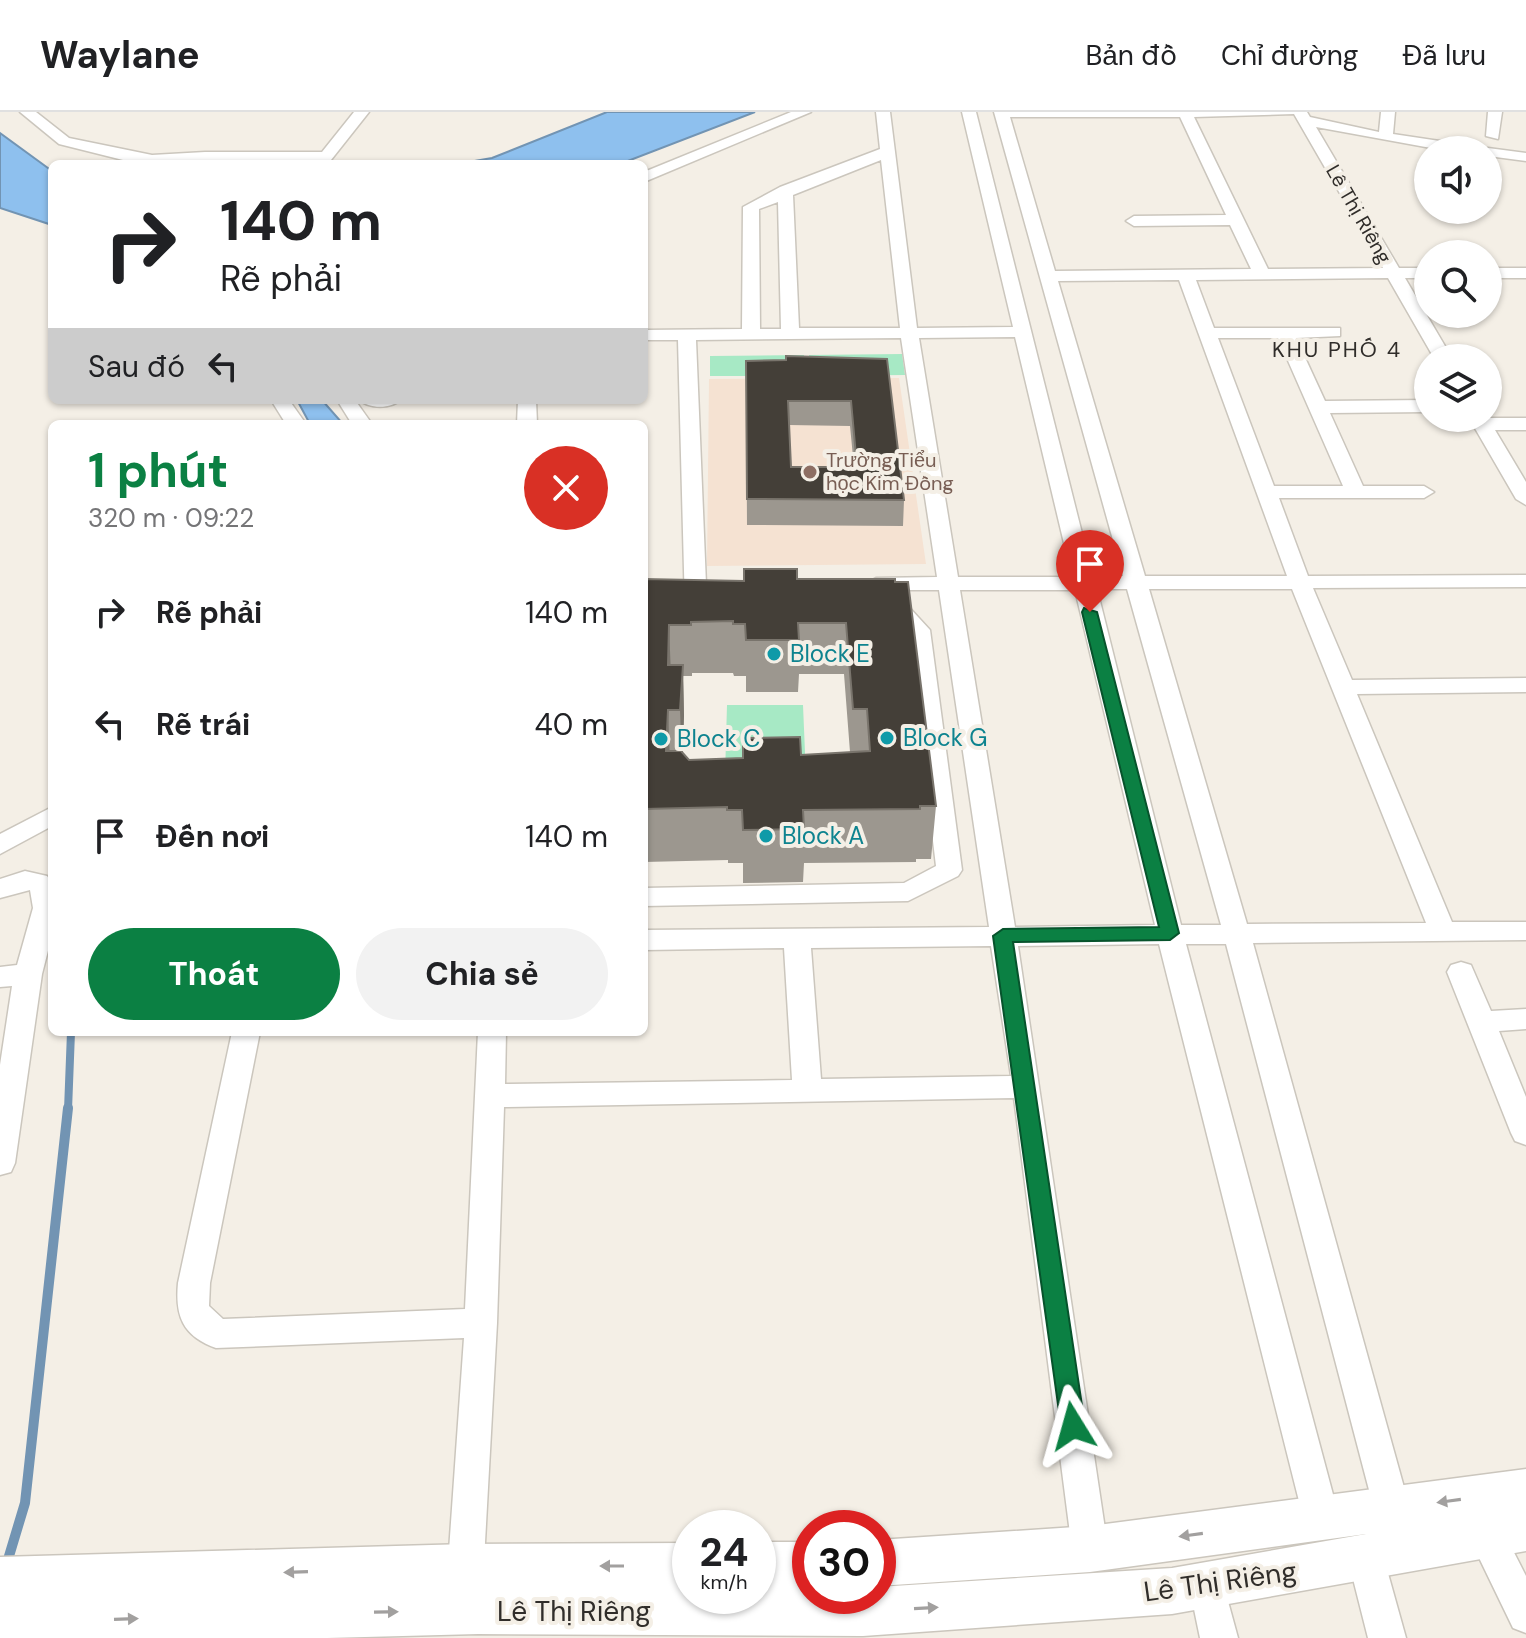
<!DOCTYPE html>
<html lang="vi">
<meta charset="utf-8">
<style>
body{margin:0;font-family:"DM Sans",sans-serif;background:#f2f2f2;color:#202124;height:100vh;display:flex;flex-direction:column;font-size:30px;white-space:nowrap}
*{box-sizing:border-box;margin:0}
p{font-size:26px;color:#757577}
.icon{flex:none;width:44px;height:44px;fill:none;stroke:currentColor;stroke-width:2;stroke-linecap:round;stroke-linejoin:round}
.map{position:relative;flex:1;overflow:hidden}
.side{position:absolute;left:48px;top:308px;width:600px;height:616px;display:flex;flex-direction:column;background:#fff;border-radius:12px;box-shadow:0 2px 6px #0004}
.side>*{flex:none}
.top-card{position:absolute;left:48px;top:48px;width:600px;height:244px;border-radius:12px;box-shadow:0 2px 6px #0004;background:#fff;color:#202124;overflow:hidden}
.buttons{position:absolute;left:1414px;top:24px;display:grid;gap:16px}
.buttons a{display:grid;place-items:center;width:88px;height:88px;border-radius:50%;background:#fff;box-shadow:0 2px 6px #0004;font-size:40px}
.speed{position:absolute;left:672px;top:1398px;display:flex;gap:16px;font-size:40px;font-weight:700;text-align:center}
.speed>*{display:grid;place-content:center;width:104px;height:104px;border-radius:50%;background:#fff;box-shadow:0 2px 6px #0004;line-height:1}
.speed small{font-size:20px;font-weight:400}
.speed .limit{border:12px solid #d22;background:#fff;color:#111}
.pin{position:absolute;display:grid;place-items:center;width:68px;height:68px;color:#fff;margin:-82px -34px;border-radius:50% 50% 50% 0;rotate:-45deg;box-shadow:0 0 8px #0007}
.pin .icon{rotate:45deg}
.me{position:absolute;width:88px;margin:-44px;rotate:352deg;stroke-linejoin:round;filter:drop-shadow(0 0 6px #0008)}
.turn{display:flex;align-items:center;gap:28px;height:168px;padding:0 40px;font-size:36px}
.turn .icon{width:104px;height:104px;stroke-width:2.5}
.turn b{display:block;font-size:56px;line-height:68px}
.then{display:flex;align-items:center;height:76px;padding:0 40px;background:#0003;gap:16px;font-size:30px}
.round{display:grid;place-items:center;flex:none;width:84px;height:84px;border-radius:42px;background:#f2f2f2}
.headline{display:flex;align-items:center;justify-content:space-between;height:136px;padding:0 40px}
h1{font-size:48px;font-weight:700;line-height:60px;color:#0b8043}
.action{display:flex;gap:16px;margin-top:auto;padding:16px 40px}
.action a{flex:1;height:92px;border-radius:48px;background:#0b8043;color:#fff;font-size:32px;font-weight:700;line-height:92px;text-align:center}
.action a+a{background:#f2f2f2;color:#202124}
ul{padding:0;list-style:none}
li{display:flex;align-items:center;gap:24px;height:112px;padding:0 40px}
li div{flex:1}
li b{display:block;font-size:30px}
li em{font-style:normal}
header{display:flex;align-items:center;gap:48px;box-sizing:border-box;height:112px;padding:0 40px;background:#fff;border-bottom:2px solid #e0e0e0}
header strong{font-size:38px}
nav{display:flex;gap:44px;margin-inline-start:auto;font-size:28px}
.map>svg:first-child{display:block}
.education{fill:#f5e2d2}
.green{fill:#a7e9c5}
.water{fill:#8ec0ee;stroke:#7294b3;stroke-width:2}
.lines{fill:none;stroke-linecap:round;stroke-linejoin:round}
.stream-far1{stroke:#7294b3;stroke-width:8}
.stream{stroke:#7294b3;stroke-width:10}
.minor-casing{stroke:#cbc6bd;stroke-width:3}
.tertiary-casing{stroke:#cbc6bd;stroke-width:3}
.minor{fill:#fff;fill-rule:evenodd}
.tertiary{fill:#fff;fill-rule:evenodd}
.wall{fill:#9c978f;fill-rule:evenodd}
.shaded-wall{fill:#79746c}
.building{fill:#443f38;stroke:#79746c;stroke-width:2;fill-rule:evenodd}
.oneway{fill:#a2a09f}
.route{fill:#0b8043;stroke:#07532c;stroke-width:2}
.education-dot{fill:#8d6e63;stroke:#f4efe6;stroke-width:3}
.culture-dot{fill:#0f9aa8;stroke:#f4efe6;stroke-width:3}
.labels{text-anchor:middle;stroke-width:8;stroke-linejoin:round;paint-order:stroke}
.far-street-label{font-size:20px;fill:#302d2a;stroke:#f4efe6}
.far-education-label{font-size:20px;fill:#785e54;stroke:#f4efe6;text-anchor:start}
.far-neighbourhood-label{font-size:22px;letter-spacing:2px;fill:#302d2a;stroke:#f4efe6}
.culture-label{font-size:24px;fill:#0d838f;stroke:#f4efe6;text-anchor:start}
.near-street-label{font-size:28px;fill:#302d2a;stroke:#f4efe6}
</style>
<header>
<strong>Waylane</strong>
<nav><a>Bản đồ</a><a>Chỉ đường</a><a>Đã lưu</a></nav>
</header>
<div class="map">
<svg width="1526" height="1526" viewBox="0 0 1526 1526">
<rect width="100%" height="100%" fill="#f4efe6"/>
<path class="education" d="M 899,266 L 926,452 L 707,454 L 709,267 Z"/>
<path class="green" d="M 902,242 L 905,263 L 810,264 L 809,243 Z
M 804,243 L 806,264 L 710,264 L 710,244 Z
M 727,593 L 803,593 L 806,664 L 725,664 Z"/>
<path class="water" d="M 607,0 L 755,0 L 620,52 L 457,52 L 492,46 Z
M 0,21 L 52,59 L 52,113 L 0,96 Z
M 297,288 L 322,288 L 343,312 L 310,312 Z"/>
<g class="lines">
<path class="stream-far1" d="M 68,998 L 71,920"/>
<path class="stream" d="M 0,1474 L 25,1391 L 68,996"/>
<defs>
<path id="minor" d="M 20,0 L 36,0 L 69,26 L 152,43 L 205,40 L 322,40 L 354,0 L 369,0 L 331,48 L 326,49 L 148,52 L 123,48 L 59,32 Z
M 791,0 L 811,0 L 644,70 L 644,60 Z
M 876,0 L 890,0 L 917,216 L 1013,215 L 962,0 L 976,0 L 1093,465 L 1123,464 L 994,0 L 1307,0 L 1310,5 L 1379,20 L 1381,0 L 1395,0 L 1393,22 L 1473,34 L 1480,38 L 1442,38 L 1316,15 L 1399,156 L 1428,156 L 1428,166 L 1405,166 L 1452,246 L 1434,246 L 1388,166 L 1196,168 L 1214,216 L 1340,216 L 1340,224 L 1296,226 L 1325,289 L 1428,288 L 1428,300 L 1330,301 L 1363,374 L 1424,374 L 1434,380 L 1424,386 L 1279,386 L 1308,464 L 1526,463 L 1526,475 L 1313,476 L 1352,568 L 1526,566 L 1526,580 L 1357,582 L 1452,810 L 1526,810 L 1526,828 L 1253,831 L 1410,1397 L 1405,1409 L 1392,1414 L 1379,1409 L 1374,1397 L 1226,832 L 1186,832 L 1339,1405 L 1334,1417 L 1321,1422 L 1308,1417 L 1303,1405 L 1159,832 L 1018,834 L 1108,1437 L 1103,1449 L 1090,1454 L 1077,1449 L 1072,1437 L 1014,986 L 504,995 L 497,1211 L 483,1467 L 478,1480 L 465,1485 L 452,1480 L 447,1467 L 464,1226 L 216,1236 C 182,1224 175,1203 178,1171 L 232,920 L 260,920 L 210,1171 L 209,1194 L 223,1207 L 465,1197 L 478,920 L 506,920 L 505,972 L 792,968 L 784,836 L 644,838 L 644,818 L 989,815 L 939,478 L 876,478 L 865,472 L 876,466 L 937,465 L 901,226 L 696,228 L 707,497 L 696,504 L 685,497 L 678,228 L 644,228 L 644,218 L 742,217 L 743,95 L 780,75 L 880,37 ZM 1294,2 L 1383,156 L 1268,157 L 1194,5 ZM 1010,5 L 1180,5 L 1226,103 L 1134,104 L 1126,109 L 1134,114 L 1230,113 L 1251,157 L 1055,159 ZM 881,48 L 900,216 L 799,216 L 793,83 ZM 778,90 L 781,217 L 760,217 L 759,97 ZM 1179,168 L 1287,464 L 1145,464 L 1058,169 ZM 1015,225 L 1072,465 L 958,465 L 919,226 ZM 1218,226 L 1278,226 L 1343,374 L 1274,374 ZM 1097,477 L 1127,477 L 1221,813 L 1181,813 ZM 1149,477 L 1292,477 L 1426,811 L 1247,812 ZM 960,478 L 1075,478 L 1155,813 L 1015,815 ZM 991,834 L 1011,964 L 821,967 L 811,836 Z
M 1488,0 L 1502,0 L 1498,27 L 1486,24 Z
M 1488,36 L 1526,41 L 1526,49 L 1488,44 L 1488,38 L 1482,38 Z
M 1488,156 L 1526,156 L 1526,166 L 1488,166 Z
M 271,288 L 289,288 L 306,312 L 286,312 Z
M 337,288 L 355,288 L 372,312 L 352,312 Z
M 360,288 L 400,288 C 392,297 368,297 360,288 Z
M 518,288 L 536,288 L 537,312 L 517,312 Z
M 1469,306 L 1526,306 L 1526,318 L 1495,318 L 1526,370 L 1526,393 L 1516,387 Z
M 887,491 L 907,493 L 930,518 L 962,758 L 958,764 L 908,789 L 644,794 L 644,776 L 904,771 L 936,754 L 908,520 L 893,505 L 879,503 L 876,498 L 879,493 Z
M 52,695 L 52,714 L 0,742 L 0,722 Z
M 25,759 L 47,764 L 52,771 L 52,823 L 42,862 L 15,1051 L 11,1060 L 0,1063 L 0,953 L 12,874 L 0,875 L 0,855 L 17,853 L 33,796 L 30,778 L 0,786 L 0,767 Z
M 1461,850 L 1471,853 L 1491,899 L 1526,897 L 1526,917 L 1499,919 L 1526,985 L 1526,1033 L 1515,1029 L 1511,1021 L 1447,860 L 1451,853 Z
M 1487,1408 L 1500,1413 L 1526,1464 L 1526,1521 L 1513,1516 L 1469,1425 L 1474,1413 Z
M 1366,1430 L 1379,1435 L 1384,1447 L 1406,1526 L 1368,1526 L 1348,1447 L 1353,1435 Z
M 1207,1455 L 1220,1460 L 1238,1526 L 1200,1526 L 1189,1473 L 1194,1460 Z"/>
<path id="tertiary" d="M 1526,1357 L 1526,1439 L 1172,1502 L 863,1524 L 478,1522 L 327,1526 L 0,1526 L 0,1445 L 467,1432 L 690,1431 L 690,1484 L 758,1484 L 758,1430 L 810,1430 L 810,1484 L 878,1484 L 878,1475 L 1172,1456 L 1366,1422 L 1090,1460 L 878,1474 L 878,1428 L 1090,1414 Z"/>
</defs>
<use href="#minor" class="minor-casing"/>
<use href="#tertiary" class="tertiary-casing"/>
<use href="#minor" class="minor"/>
<use href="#tertiary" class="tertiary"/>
</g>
<path class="wall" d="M 887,247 L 904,388 L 903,414 L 747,413 L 746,249 ZM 789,313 L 850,314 L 854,355 L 791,355 Z
M 644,467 L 744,469 L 797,467 L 895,467 L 936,694 L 931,747 L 916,747 L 916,750 L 804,751 L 803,770 L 743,771 L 743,751 L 728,751 L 728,748 L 644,750 ZM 692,561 L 733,561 L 734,564 L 746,564 L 746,580 L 798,580 L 799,562 L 844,562 L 850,640 L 801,643 L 689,648 L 683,641 L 684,604 L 683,564 L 692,564 Z"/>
<path class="shaded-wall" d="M 669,513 L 671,564 L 668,553 Z
M 683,553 L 684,604 L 682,650 L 680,598 Z
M 668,598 L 670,650 L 666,639 Z"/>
<path class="building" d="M 786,244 L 887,247 L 904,388 L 747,387 L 746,249 L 786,248 ZM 788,289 L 851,289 L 857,355 L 791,355 Z
M 744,457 L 797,457 L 797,467 L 895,467 L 895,470 L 908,470 L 936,694 L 920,694 L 920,697 L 803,698 L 804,717 L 743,718 L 742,698 L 727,698 L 727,695 L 644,697 L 644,467 L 744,469 ZM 733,509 L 733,512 L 745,512 L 746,528 L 799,528 L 798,511 L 846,511 L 853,597 L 867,597 L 870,639 L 801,643 L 800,625 L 743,626 L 743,646 L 689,648 L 681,639 L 666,639 L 668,598 L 680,598 L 683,553 L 668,553 L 669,513 L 691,513 L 691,510 Z"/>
<defs><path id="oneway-solid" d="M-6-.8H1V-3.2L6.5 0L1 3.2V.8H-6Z" transform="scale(2)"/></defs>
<g class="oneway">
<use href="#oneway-solid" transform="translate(1449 1389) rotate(172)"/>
<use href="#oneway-solid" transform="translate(1191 1423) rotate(172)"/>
<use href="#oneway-solid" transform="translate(612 1454) rotate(180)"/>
<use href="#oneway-solid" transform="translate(296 1460) rotate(178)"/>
<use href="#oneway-solid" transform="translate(926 1496) rotate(-3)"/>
<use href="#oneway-solid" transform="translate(386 1500) rotate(-1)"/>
<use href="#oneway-solid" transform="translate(126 1507) rotate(-2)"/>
</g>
<path class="route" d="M 1084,496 L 1097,500 L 1179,821 L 1170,828 L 1013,830 L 1085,1314 L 1082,1322 L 1073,1325 L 1064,1322 L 1061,1314 L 993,824 L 1003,817 L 1159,815 L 1082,500 Z"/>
<circle class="education-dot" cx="810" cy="360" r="8"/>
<g class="culture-dot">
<circle cx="774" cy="542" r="8"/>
<circle cx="887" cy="626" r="8"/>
<circle cx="661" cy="627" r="8"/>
<circle cx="766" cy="724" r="8"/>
</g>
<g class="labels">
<g class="far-street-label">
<text transform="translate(1359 102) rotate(60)" y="7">Lê Thị Riêng</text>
</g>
<g class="far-education-label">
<text x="826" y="355">Trường Tiểu<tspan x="826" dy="23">học Kim Đồng</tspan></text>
</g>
<g class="far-neighbourhood-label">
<text x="1337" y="245">KHU PHỐ 4</text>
</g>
<g class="culture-label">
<text x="790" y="550">Block E</text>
<text x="903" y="634">Block G</text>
<text x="677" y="635">Block C</text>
<text x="782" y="732">Block A</text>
</g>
<g class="near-street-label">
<text transform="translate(1220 1469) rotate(-8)" y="10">Lê Thị Riêng</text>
<text x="574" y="1509">Lê Thị Riêng</text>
</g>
</g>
</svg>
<div class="buttons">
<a><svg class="icon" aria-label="sound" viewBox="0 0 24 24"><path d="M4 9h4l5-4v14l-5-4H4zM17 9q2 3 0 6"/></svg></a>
<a><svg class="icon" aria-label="search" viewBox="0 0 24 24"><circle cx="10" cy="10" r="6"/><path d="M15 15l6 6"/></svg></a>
<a><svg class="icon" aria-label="layers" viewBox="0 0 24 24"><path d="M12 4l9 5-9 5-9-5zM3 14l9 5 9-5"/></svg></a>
</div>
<div class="speed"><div>24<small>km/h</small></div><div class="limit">30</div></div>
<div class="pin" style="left:1090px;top:500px;background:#d93025"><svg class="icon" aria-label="arrive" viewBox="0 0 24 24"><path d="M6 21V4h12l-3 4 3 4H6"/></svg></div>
<svg class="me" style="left:1073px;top:1314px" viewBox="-20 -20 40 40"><path d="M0-17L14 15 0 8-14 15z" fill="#0b8043" stroke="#fff" stroke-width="4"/></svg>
<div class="top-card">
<div class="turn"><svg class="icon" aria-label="right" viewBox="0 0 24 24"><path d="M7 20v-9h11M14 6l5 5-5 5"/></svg><div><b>140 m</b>Rẽ phải</div></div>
<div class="then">Sau đó<svg class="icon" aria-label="left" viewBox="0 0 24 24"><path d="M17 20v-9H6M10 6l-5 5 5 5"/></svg></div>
</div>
<section class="side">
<div class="headline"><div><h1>1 phút</h1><p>320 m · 09:22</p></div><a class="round" style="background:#d93025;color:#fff"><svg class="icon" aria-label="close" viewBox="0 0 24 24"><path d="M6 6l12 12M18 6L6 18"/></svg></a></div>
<ul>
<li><svg class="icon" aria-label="right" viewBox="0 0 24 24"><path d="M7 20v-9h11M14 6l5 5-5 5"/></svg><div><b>Rẽ phải</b></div><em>140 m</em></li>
<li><svg class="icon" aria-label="left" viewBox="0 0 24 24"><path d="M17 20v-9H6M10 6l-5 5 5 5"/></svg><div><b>Rẽ trái</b></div><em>40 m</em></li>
<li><svg class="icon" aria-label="arrive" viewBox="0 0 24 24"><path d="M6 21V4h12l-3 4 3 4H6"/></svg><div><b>Đến nơi</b></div><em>140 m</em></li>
</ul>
<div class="action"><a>Thoát</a><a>Chia sẻ</a></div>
</section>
</div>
